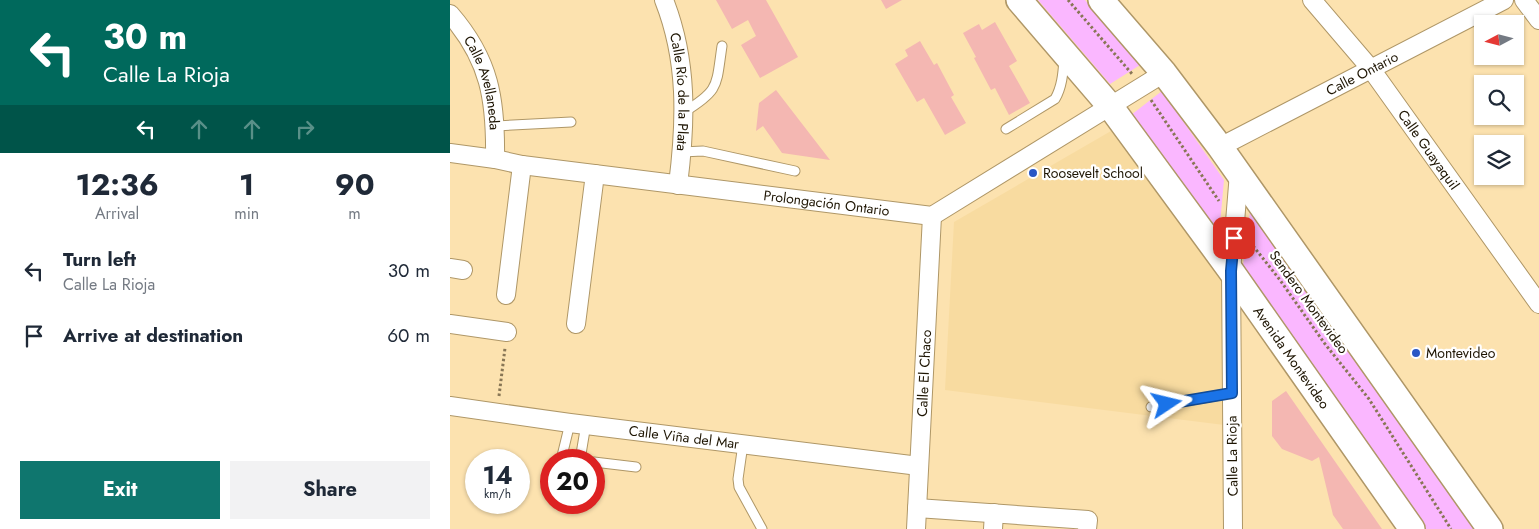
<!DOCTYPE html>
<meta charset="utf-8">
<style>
body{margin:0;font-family:Jost,sans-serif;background:#f2f2f3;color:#1f2937;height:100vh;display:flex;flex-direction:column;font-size:19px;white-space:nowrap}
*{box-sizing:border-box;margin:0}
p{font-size:16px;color:#747a83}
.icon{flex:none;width:28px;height:28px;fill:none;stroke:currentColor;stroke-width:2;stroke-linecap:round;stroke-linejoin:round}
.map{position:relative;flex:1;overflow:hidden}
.drawer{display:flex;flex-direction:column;background:#fff;width:450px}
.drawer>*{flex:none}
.guide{background:#00695c;color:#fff;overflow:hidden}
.needle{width:32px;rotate:263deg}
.controls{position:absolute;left:1024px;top:15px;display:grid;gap:10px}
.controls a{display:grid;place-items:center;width:50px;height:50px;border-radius:0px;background:#fff;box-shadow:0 1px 4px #0004;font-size:25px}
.speed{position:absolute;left:15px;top:449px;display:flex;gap:10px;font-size:25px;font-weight:700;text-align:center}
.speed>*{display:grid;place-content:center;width:65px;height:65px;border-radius:50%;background:#fff;box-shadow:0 1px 4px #0004;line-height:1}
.speed small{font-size:12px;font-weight:400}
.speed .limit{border:8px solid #d22;background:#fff;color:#111}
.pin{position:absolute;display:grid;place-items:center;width:42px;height:42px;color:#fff;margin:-21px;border-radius:10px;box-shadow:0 2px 8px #0006}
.me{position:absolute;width:55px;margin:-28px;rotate:80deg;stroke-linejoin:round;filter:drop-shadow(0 0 4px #0008)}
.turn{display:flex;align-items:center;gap:18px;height:105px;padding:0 20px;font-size:22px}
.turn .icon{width:65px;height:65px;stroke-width:2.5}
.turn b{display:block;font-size:35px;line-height:42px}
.lanes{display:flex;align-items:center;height:48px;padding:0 20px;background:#0003;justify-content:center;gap:25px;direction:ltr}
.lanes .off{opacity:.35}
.eta{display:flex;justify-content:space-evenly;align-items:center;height:85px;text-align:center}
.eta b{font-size:30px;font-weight:700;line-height:35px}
.primary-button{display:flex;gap:10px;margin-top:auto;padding:10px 20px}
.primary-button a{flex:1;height:58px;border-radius:0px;background:#0f766e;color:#fff;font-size:20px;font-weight:700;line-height:58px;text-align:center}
.primary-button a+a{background:#f2f2f3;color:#1f2937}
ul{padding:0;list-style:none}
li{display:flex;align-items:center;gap:15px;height:65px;padding:0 20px}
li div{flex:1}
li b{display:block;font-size:19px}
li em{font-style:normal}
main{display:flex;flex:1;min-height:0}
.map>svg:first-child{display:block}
.built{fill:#f8dba0}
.green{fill:#fab7ff}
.building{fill:#f4b7b2}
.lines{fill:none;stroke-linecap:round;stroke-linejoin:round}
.lane-casing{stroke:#af9767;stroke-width:11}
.street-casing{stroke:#af9767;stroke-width:20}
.secondary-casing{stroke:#af9767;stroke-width:28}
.path{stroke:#887655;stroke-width:3;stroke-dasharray:2.5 2.5;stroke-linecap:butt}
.lane{stroke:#fff;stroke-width:9}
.street{stroke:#fff;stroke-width:18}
.secondary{stroke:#fff;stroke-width:25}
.route-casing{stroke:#114b97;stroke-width:12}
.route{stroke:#1a73e8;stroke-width:9}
.poi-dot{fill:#2957c5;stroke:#fff;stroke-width:2}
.labels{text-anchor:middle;stroke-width:4.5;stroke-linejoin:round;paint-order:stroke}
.street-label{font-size:14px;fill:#1e1503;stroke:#fff}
.poi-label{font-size:14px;fill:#1e1503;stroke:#fff;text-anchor:start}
</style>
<main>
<section class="drawer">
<div class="guide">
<div class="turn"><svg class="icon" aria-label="left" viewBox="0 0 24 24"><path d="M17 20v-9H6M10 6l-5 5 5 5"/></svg><div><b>30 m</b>Calle La Rioja</div></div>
<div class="lanes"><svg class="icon" aria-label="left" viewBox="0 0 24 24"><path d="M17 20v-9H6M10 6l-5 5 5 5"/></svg><svg class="icon off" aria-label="ahead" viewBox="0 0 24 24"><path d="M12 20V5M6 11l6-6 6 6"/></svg><svg class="icon off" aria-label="ahead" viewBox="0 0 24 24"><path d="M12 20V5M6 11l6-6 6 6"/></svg><svg class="icon off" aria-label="right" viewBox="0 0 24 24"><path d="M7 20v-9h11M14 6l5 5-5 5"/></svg></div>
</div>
<div class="eta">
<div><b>12:36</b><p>Arrival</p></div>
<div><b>1</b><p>min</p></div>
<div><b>90</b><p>m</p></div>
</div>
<ul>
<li><svg class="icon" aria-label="left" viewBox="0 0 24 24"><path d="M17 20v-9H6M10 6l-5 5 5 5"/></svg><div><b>Turn left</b><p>Calle La Rioja</p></div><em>30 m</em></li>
<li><svg class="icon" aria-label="arrive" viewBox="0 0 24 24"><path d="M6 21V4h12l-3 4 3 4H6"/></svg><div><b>Arrive at destination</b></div><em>60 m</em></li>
</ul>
<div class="primary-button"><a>Exit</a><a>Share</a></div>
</section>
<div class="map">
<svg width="1089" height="529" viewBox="0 0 1089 529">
<rect width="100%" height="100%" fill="#fce2af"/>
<path class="built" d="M 661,131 L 773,282 L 774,425 L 495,390 L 504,222 Z"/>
<path class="green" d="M 588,0 L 635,0 L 690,65 L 660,84 Z
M 712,91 L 774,180 L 769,235 L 681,115 Z
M 801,204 L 1025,529 L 971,529 L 792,273 Z"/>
<path class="building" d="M 266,0 L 316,0 L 348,57 L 310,78 L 291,45 L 306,36 L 298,20 L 282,29 Z
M 431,0 L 452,0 L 436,9 Z
M 545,22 L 567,61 L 559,66 L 580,103 L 559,115 L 545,88 L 541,90 L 524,58 L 526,57 L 513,33 L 529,24 L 532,30 Z
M 470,41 L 484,65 L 487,63 L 504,95 L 501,97 L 516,123 L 495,135 L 474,98 L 467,102 L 445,64 L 458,56 L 455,50 Z
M 326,90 L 380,160 L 332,153 L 313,126 L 306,131 L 309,103 Z
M 836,391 L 932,529 L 893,529 L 883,515 L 869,457 L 862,461 L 832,449 L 822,436 L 822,401 Z"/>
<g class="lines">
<defs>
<path id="lane" d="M 234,112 C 270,90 266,86 272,46
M 46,126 L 121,122
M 556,129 L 605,99 C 612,87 613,73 614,60
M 232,152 L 253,151 L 345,171
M 701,407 L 782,393
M 293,444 L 288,479 L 289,487 L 312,529
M 111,460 L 120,423
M 130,460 L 136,424
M 144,462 L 186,467"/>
<g id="street">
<path id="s1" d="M 214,0 C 238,61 236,121 228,185"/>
<path id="s2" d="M 862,0 L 921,69 L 1089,304"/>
<path d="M 1074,0 L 1089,20"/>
<path id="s3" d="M 0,14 C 40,60 46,100 45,159"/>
<path id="s4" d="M 770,147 L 1054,0"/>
<path id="s5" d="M 0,153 L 45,159 L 72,165 L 482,216 L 714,73"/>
<path d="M 0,268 L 13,270"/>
<path d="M 56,295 L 72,165"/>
<path d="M 0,324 L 57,332"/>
<path d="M 126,324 L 145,174"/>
<path id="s6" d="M 0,406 L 120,423 L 469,466"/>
<path d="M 467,508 L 638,520 L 637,529"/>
<path id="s7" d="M 466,529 L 482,216"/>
<path d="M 543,529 L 544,513"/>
<path d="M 783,529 L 781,271 L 789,173"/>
</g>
<g id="secondary">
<path id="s8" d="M 569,0 L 660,106 L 781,271 L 962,529"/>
<path d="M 651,0 L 714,73 L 770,147 L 1040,529"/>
</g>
</defs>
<use href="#lane" class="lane-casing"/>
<use href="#street" class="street-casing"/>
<use href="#secondary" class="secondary-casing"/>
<path class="path" d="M 618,0 L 683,75
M 701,100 L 769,201
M 800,242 L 830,280 L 875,344 L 919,399 L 1001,529
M 49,396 L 55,348"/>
<use href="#lane" class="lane"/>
<use href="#street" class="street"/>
<use href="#secondary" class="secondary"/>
</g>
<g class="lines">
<defs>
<path id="route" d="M 717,404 L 782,393 L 781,271 L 784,238"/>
</defs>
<use href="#route" class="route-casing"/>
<use href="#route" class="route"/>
</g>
<g class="poi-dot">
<circle cx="583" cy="173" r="5"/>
<circle cx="966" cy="353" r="5"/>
</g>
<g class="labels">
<g class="street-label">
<text dy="5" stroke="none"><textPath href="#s4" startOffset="160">Calle Ontario</textPath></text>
<text dy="5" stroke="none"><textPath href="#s3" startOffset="78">Calle Avellaneda</textPath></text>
<text dy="5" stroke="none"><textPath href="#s1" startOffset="94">Calle Río de la Plata</textPath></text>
<text dy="5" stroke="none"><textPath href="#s2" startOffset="190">Calle Guayaquil</textPath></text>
<text dy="5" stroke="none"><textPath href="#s5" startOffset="380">Prolongación Ontario</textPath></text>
<text transform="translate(859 302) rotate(54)" y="5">Sendero Montevideo</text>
<text dy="5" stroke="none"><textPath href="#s8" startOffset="450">Avenida Montevideo</textPath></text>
<text dy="5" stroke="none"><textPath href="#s7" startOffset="156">Calle El Chaco</textPath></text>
<text dy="5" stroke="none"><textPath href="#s6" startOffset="236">Calle Viña del Mar</textPath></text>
<text transform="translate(782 456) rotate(-91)" y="5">Calle La Rioja</text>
</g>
<g class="poi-label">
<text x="593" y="178">Roosevelt School</text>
<text x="976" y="358">Montevideo</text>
</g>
</g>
</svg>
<div class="controls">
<a><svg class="needle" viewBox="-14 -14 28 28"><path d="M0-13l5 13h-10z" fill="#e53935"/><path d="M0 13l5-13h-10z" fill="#747a83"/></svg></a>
<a><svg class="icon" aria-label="search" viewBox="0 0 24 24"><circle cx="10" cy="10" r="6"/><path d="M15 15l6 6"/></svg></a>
<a><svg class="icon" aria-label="layers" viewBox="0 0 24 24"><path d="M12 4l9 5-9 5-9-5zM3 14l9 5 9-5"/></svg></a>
</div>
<div class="speed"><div>14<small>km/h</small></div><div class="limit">20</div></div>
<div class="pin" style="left:784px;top:238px;background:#d93025"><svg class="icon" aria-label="arrive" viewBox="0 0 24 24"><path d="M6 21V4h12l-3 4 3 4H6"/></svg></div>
<svg class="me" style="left:717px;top:404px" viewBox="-20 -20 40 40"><path d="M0-17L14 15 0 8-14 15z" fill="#1a73e8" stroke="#fff" stroke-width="4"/></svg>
</div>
</main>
